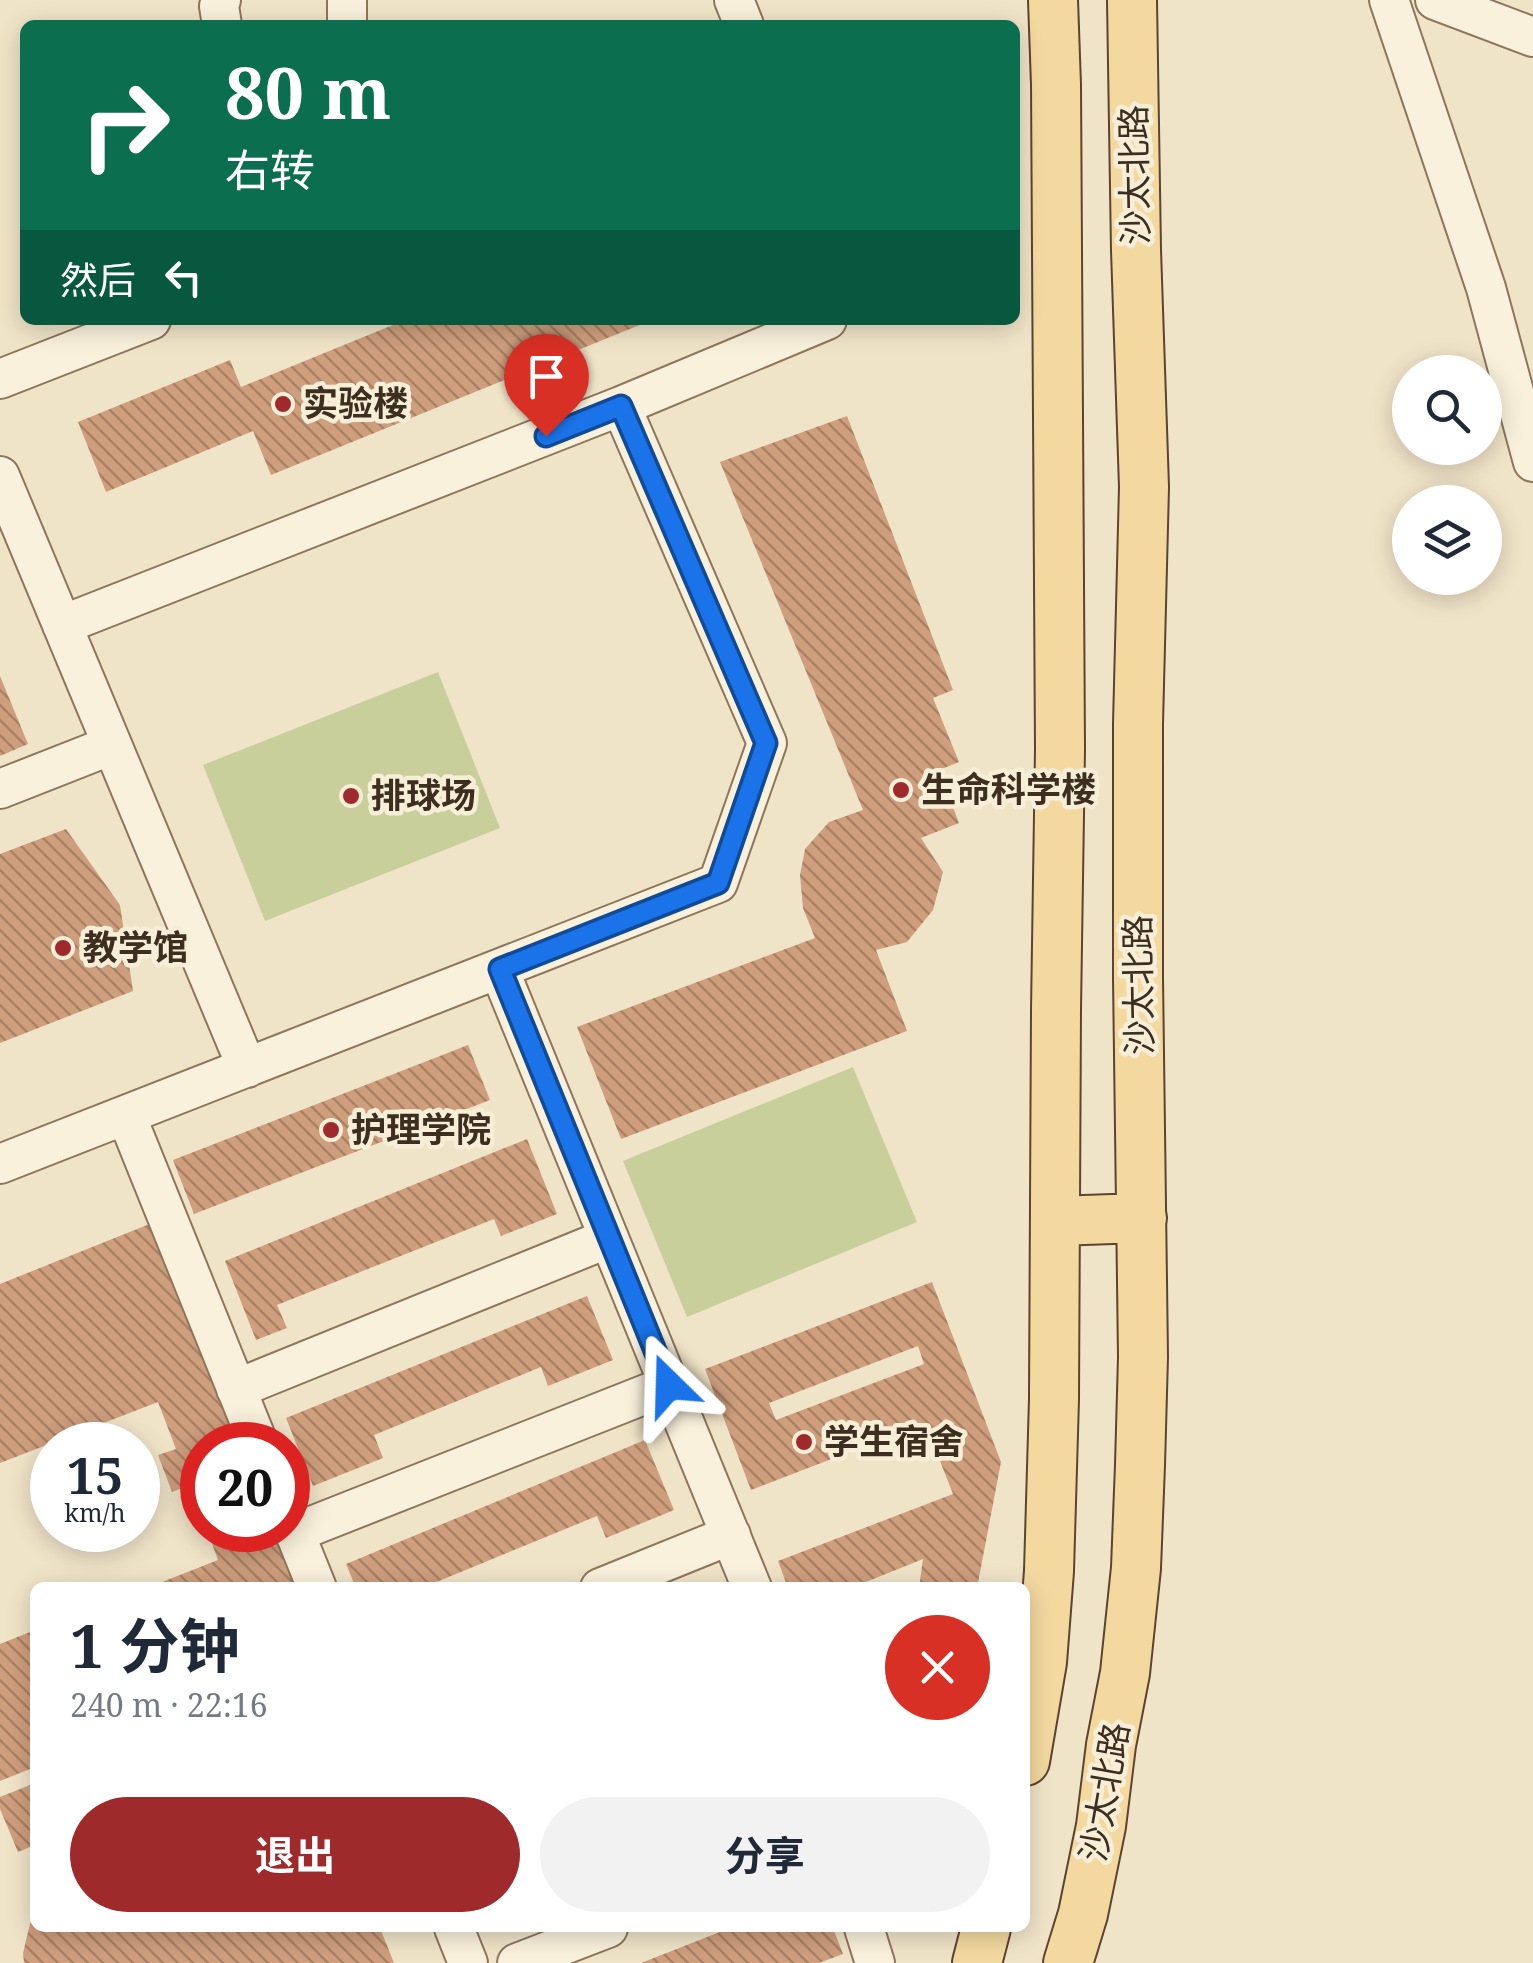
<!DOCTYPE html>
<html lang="zh">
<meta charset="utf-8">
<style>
body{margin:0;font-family:"Noto Serif","Noto Sans SC",serif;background:#f2f2f3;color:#1f2937;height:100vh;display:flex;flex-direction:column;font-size:38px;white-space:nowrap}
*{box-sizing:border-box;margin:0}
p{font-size:32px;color:#747a83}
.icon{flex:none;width:55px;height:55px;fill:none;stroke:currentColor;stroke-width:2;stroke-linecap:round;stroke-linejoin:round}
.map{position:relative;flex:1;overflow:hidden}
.drawer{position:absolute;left:30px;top:1582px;width:1000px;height:350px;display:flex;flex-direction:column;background:#fff;border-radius:15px;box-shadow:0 5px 25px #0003}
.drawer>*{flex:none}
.banner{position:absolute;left:20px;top:20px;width:1000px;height:305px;border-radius:15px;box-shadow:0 5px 25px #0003;background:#0b6e4f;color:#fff;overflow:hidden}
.fabs{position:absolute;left:1392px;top:355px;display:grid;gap:20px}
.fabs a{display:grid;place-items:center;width:110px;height:110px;border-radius:50%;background:#fff;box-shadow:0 5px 25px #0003;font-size:50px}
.speed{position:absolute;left:30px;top:1422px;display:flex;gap:20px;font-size:50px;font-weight:700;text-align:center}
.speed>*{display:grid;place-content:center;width:130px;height:130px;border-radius:50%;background:#fff;box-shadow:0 5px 25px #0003;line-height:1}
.speed small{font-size:25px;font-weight:400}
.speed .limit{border:15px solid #d22;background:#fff;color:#111}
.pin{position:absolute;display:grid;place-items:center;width:85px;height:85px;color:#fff;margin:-102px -42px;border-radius:50% 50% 50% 0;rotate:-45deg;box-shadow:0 0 10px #0007}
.pin .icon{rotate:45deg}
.me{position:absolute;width:110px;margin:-55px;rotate:338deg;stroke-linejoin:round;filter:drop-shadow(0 0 8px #0008)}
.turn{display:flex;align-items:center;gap:35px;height:210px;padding:0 40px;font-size:45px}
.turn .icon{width:130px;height:130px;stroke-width:2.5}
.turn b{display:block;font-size:70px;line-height:85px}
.then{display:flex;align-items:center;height:95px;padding:0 40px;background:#0003;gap:20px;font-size:38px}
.round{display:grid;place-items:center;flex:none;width:105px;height:105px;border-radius:52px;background:#f2f2f3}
.overview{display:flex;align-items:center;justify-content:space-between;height:170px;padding:0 40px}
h1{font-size:60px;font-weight:700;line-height:75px}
.button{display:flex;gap:20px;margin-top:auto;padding:20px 40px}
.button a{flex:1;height:115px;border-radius:60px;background:#9e2a2b;color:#fff;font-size:40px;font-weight:700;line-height:115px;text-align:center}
.button a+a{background:#f2f2f3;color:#1f2937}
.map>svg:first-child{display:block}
.pitch{fill:#c9cf9b}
.building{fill:url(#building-back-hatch);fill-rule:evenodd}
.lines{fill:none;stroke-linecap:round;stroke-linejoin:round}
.minor-casing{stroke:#8d765c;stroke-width:42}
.major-casing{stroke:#5b4430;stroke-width:52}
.minor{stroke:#faf1dc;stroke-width:38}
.major{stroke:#f3d9a0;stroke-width:48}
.route-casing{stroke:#114b97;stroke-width:25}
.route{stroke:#1a73e8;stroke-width:18}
.poi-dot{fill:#9e2a2b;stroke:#f7eed8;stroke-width:4}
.labels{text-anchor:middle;stroke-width:9;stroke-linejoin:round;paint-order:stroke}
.street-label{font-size:35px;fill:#3d2e20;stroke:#f7eed8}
.poi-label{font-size:35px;font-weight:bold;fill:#3d2e20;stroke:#f7eed8;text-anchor:start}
</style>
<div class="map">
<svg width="1533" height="1963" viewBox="0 0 1533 1963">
<defs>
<pattern id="building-back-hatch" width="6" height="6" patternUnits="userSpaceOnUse" patternTransform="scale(2.5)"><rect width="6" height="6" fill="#cf9f7d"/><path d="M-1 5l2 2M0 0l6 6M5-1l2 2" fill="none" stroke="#a98266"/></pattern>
</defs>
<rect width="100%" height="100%" fill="#f0e4c8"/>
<path class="pitch" d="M 438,672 L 500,828 L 265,921 L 203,765 Z
M 853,1067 L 917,1222 L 687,1317 L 623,1161 Z"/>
<path class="building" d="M 405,320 L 652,320 L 271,475 L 253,431 L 106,492 L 78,422 L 230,360 L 241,387 Z
M 847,416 L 953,690 L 933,698 L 959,762 L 939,770 L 959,823 L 921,838 L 943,872 L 933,910 L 907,942 L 876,950 L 907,1031 L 621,1139 L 577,1027 L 815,938 L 803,908 L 800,875 L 805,849 L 829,822 L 863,810 L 720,462 Z
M 0,676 L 28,744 L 0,756 Z
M 66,829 L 120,905 L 133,991 L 0,1043 L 0,854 Z
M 468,1045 L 490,1100 L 194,1214 L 173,1160 Z
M 527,1139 L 557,1214 L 501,1236 L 494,1219 L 277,1305 L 287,1328 L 256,1340 L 225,1261 Z
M 152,1223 L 241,1445 L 202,1445 L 202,1518 L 190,1485 L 172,1492 L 158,1455 L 176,1449 L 158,1402 L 0,1463 L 0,1284 Z
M 932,1282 L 1001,1462 L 977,1588 L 919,1588 L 923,1559 L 851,1588 L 788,1588 L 778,1561 L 953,1494 L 925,1423 L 751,1490 L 705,1369 ZM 918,1346 L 924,1364 L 776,1420 L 769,1403 Z
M 587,1296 L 613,1360 L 548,1386 L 541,1367 L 374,1435 L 383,1458 L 313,1486 L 286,1418 Z
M 645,1440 L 674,1510 L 606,1538 L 597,1516 L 434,1583 L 434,1588 L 356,1588 L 346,1564 Z
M 207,1530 L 275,1530 L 298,1588 L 147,1588 L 218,1560 Z
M 35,1630 L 35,1767 L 0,1781 L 0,1644 Z
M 35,1783 L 35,1845 L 18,1852 L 0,1809 L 0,1797 Z
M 35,1915 L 35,1928 L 380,1928 L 394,1963 L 24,1963 L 23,1953 L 30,1924 Z
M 730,1928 L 833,1928 L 843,1954 L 819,1963 L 641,1963 Z"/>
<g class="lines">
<defs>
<path id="minor" d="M 221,0 L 219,6 L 222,25
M 734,0 L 744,25
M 1389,0 L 1486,288 L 1533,462
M 1435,0 L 1533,37
M 347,25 L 347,0
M 0,379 L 151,320
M 0,476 L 247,1068
M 62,625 L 621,406
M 0,789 L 112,745
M 499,969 L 752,1588
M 126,1115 L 259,1445
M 0,1164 L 718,883 L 767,743 L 621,406 L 827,320
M 236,1389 L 609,1238
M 288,1516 L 317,1588
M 294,1533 L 669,1385
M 600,1588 L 731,1535
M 454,1928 L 468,1963
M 864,1928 L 875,1963
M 517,1963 L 608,1928"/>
<path id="major" d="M 1055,1221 L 1142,1218
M 1025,1761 L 1042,1662 L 1049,1571 L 1054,1399 L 1056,1010 L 1060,749 L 1056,85 L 1053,0
M 977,1963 L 986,1928
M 1068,1963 L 1083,1914 L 1101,1826 L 1111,1745 L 1125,1673 L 1136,1568 L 1140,1465 L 1143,1357 L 1138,978 L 1138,724 L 1144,487 L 1136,250 L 1132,0"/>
</defs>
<use href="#minor" class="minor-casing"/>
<use href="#major" class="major-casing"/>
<use href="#minor" class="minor"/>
<use href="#major" class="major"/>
</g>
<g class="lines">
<defs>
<path id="route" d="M 546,436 L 621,406 L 766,743 L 718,883 L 500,969 L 669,1385"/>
</defs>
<use href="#route" class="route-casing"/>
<use href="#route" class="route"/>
</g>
<g class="poi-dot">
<circle cx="283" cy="404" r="10"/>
<circle cx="901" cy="790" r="10"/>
<circle cx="351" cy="796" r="10"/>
<circle cx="63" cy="948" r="10"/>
<circle cx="331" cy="1130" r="10"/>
<circle cx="804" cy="1442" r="10"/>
</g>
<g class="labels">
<g class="street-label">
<text transform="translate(1135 175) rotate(-91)" y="12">沙太北路</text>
<text transform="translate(1139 985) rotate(-91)" y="12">沙太北路</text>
<text transform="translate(1105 1792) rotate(-80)" y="12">沙太北路</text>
</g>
<g class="poi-label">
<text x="303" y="416">实验楼</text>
<text x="921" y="802">生命科学楼</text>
<text x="371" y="808">排球场</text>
<text x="83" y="960">教学馆</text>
<text x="351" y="1142">护理学院</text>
<text x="824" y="1454">学生宿舍</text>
</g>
</g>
</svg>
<div class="fabs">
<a><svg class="icon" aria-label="search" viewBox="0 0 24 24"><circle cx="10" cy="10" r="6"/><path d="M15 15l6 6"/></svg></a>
<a><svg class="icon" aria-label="layers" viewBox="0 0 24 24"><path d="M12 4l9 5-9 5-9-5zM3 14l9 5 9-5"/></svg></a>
</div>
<div class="speed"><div>15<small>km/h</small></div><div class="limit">20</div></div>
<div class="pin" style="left:546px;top:436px;background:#d93025"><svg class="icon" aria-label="arrive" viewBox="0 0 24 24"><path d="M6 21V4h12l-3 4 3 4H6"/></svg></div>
<svg class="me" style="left:669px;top:1385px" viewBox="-20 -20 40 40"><path d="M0-17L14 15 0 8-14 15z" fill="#1a73e8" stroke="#fff" stroke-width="4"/></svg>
<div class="banner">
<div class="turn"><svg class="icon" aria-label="right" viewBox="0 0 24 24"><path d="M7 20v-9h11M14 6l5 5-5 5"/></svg><div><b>80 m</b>右转</div></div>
<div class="then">然后<svg class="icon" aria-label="left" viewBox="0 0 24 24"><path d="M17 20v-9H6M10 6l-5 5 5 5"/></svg></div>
</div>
<section class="drawer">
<div class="overview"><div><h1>1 分钟</h1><p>240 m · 22:16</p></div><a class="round" style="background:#d93025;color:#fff"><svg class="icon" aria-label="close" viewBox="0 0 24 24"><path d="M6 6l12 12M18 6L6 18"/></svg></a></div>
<div class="button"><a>退出</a><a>分享</a></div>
</section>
</div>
